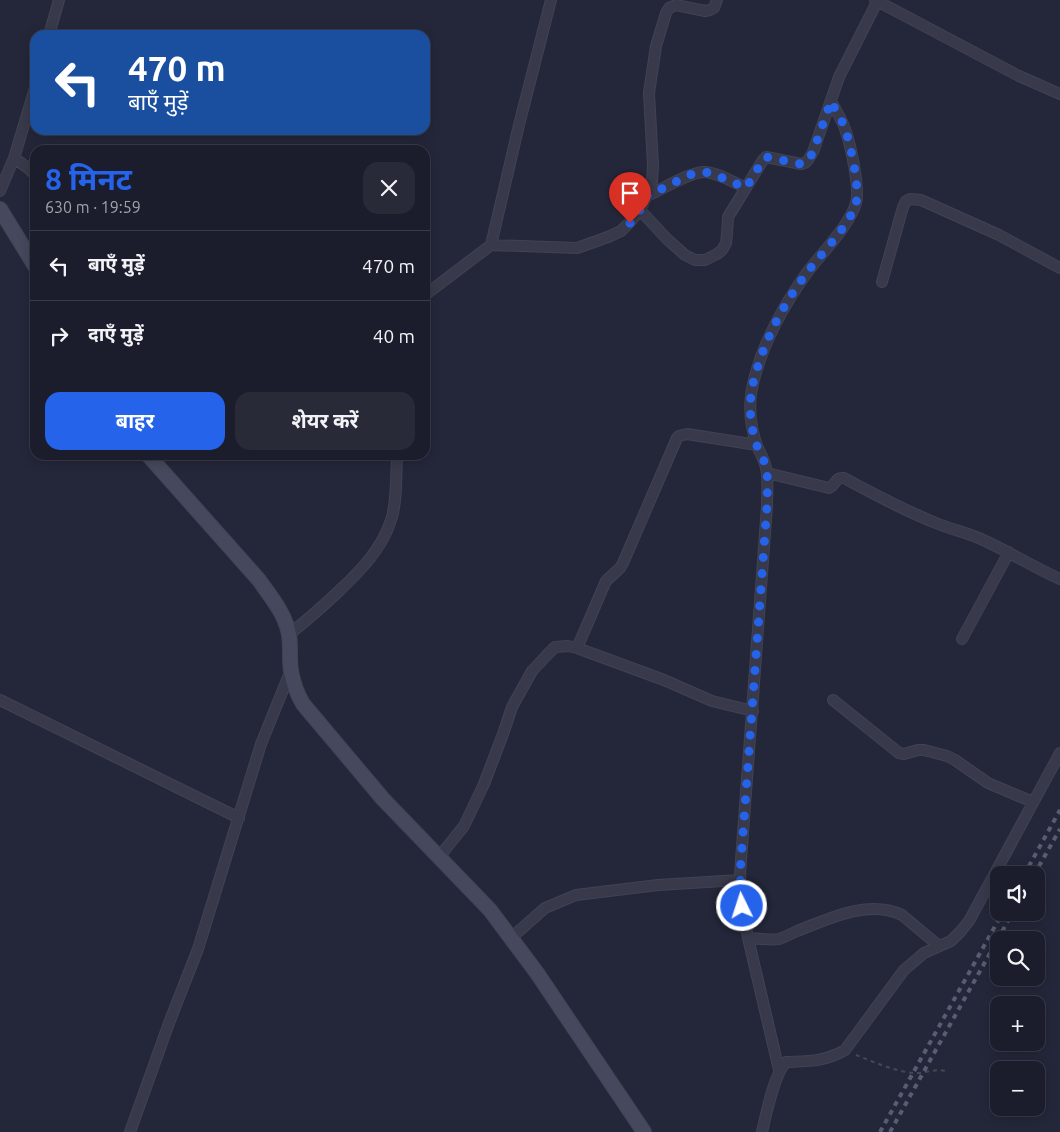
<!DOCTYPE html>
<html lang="hi">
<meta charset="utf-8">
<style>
body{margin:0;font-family:Ubuntu,"Noto Sans Devanagari",sans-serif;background:#282a38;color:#f1f3f6;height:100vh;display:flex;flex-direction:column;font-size:19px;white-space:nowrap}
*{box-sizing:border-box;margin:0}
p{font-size:16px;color:#a0a2a9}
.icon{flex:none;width:28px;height:28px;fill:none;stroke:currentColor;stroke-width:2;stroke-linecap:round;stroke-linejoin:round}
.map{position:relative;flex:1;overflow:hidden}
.panel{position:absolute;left:30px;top:145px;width:400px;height:315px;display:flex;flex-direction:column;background:#1b1d2c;border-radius:15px;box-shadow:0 2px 12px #0003,0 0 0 1px #393b48}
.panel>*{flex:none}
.banner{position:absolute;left:30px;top:30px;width:400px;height:105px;border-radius:15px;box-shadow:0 2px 12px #0003,0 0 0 1px #393b48;background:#1a4fa0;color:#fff;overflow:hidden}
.buttons{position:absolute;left:990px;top:866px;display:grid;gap:10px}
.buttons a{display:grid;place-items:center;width:55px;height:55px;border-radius:10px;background:#1b1d2c;box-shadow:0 2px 12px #0003,0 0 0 1px #393b48;font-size:25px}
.pin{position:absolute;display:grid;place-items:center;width:42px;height:42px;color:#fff;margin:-51px -21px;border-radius:50% 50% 50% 0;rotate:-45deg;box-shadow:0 0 5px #0007}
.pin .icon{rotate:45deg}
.me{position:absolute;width:55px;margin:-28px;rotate:356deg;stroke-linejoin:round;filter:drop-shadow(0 0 4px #0008)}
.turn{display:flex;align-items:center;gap:18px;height:105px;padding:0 15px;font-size:22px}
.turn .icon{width:65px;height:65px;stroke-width:2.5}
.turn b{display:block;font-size:35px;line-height:42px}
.round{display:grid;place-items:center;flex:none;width:52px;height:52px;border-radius:15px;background:#282a38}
.headline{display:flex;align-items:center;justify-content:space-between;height:85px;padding:0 15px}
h1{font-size:30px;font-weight:700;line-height:38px;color:#2563eb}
.action{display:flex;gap:10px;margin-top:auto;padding:10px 15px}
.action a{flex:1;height:58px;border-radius:15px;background:#2563eb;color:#fff;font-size:20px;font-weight:700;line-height:58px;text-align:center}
.action a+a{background:#282a38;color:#f1f3f6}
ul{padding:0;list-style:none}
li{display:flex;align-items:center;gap:15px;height:70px;padding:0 15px;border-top:1px solid #393b48}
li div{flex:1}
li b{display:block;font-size:19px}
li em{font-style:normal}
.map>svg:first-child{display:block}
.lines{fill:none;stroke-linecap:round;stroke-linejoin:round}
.street-casing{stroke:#414353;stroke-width:12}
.secondary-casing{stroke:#414353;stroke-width:16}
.path{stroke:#3f4b53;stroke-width:2;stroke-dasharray:4 4;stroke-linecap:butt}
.street{stroke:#383a4b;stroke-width:10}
.secondary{stroke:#46485d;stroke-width:14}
.rail{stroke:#5a5c71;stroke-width:4;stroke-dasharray:5 5;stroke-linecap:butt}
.route{stroke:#2563eb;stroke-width:9;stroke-dasharray:0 16.2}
</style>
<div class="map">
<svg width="1060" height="1132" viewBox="0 0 1060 1132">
<rect width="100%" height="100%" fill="#24273a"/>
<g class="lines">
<defs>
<path id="street" d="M 875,0 L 1019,76 L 1060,94
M 49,35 L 59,0
M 14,158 L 28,168 L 35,175
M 0,191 L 14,158 L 35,88
M 647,196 C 661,190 691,171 705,172 C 719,173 733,182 746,188
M 640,210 L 667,239 L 685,255 L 695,260 L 705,260 L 717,254 L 722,250 L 726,243 L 727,234 L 728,217 L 763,160 L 766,157 L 801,164 C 808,163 809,158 813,152 L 839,77 L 878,0
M 491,245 L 519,125 L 551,0
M 882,282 L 903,207 L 906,201 L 910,199 L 921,200 L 999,235 L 1060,268
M 425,295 L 491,245 L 577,248 L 608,237 L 621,231 L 629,223 L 640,210 L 647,196 L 652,181 L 653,165 L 649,93 L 656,46 L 666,13 L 669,8 L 676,5 L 705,11 L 710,10 L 714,8 L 717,0
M 767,473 L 829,488 C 836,485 835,477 844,478 C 876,495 907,512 941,525 C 954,530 968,533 981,539 C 1008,551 1033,567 1060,579
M 289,634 C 307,621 323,606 339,591 C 360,571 382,549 391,520 C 397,504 396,474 397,455
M 962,639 L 1009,552
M 577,648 L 602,590 L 606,581 L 620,568 L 623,563 L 677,438 L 679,436 L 687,434 L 757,445
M 0,700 L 239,818
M 833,700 L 899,753 L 904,754 L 918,750 L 924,750 L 947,756 L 955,760 L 988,783 L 1033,802
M 439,857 L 464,826 L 484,784 L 503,734 L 512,707 L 532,671 L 547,655 L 555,647 L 568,646 L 577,648 L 664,680 L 712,701 L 753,711
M 511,938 L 545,908 L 576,895 L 658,885 L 740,880
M 748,938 C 757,938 770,941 779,939 C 785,937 791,934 797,931 C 829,919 867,899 902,915 L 939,946
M 779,1070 L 748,938 L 742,906 L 740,874 L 767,506 C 767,492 769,477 765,464 C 763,458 760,452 757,446 C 749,423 748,399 755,376 C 765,339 784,305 806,274 C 820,255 850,225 856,203 C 860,189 851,147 846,132 C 843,121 836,111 831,101
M 130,1132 L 169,1023 L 198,949 L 261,744 L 291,670
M 762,1132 C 766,1115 774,1074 786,1062 C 808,1061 824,1062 845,1050 L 904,970 L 924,953 L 951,941 L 960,932 L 969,921 L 1060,753"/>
<path id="secondary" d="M 0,209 L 35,266
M 148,455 L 259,580 C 271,597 286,615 289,635 C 291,647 289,659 291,671 C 293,682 297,694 303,704 L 383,799 L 490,910 L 537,973 L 644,1132"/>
</defs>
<use href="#street" class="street-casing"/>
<use href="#secondary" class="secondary-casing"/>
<path class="path" d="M 856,1055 C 874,1062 894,1071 913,1073 C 924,1074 938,1067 948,1072"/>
<use href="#street" class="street"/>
<use href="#secondary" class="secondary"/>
<path class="rail" d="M 1024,875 L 1060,810
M 1034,875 L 1060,829
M 880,1132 L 1003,912
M 890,1132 L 1013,912"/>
</g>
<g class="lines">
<path class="route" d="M 630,223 L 640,210 L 647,196 L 692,174 L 703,172 L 711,173 L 746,188 L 763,160 L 766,157 L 801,164 L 805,163 L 808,161 L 813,152 L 831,101 C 836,111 843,121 846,132 C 851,147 860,189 856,203 C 850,225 820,255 806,274 C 783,305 765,339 755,376 C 748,399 749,423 757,446 C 760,452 763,458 765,464 C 769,477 767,492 767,506 L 740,874 L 742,906"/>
</g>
</svg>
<div class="buttons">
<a><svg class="icon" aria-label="sound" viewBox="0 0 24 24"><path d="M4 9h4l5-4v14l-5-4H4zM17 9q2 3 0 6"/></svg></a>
<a><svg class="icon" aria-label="search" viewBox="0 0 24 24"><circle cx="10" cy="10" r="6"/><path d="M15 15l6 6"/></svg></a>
<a>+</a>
<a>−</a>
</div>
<div class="pin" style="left:630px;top:223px;background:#d93025"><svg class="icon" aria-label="arrive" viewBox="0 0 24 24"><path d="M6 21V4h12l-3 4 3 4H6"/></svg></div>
<svg class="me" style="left:742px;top:906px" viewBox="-20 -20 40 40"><circle r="17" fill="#2563eb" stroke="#fff" stroke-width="3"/><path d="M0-11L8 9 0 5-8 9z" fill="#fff"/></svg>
<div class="banner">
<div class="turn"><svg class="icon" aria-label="left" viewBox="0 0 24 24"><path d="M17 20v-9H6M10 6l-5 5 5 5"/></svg><div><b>470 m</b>बाएँ मुड़ें</div></div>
</div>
<section class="panel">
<div class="headline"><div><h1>8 मिनट</h1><p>630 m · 19:59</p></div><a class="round"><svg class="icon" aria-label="close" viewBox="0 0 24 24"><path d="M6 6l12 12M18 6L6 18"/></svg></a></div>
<ul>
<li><svg class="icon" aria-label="left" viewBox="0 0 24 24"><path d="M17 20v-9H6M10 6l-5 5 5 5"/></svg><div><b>बाएँ मुड़ें</b></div><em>470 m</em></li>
<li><svg class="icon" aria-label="right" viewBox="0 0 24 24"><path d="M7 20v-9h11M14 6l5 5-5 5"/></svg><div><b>दाएँ मुड़ें</b></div><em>40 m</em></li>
</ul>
<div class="action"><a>बाहर</a><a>शेयर करें</a></div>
</section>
</div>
